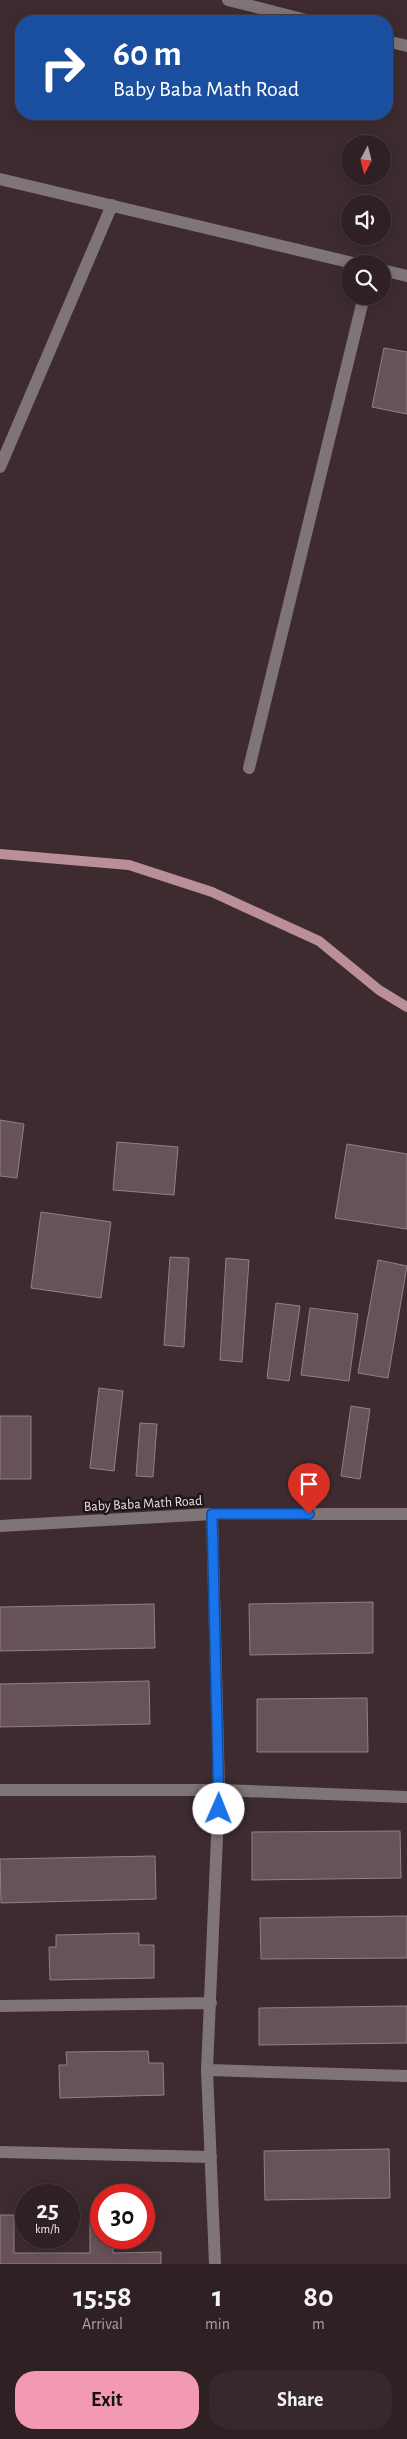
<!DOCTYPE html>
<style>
body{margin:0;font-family:"Alegreya Sans",sans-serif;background:#36282b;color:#f1f3f6;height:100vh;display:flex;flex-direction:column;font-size:19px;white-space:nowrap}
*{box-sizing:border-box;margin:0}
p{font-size:16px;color:#a7a3a6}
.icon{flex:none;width:28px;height:28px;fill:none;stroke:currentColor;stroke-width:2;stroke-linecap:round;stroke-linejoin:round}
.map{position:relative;height:2264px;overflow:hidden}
.drawer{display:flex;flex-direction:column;background:#2e2023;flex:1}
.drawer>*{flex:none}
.top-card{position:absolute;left:15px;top:15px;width:378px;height:105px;border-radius:20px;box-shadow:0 2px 12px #0003,0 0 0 1px #493e41;background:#1a4fa0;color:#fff;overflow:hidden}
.needle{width:32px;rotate:187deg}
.tools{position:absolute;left:341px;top:135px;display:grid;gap:10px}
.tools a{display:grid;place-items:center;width:50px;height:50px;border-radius:50%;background:#2e2023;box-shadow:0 2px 12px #0003,0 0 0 1px #493e41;font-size:25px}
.speed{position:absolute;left:15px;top:2184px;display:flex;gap:10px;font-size:25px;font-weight:700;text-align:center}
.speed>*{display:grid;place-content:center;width:65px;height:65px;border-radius:50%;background:#2e2023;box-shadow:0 2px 12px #0003,0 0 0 1px #493e41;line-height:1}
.speed small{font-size:12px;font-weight:400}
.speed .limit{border:8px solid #d22;background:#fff;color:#111}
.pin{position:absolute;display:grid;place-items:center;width:42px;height:42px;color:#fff;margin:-51px -21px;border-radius:50% 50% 50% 0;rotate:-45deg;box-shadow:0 0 5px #0007}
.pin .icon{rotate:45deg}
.me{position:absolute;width:55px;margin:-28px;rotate:1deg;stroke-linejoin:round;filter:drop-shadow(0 0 4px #0008)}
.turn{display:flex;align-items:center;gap:18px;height:105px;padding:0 15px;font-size:22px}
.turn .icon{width:65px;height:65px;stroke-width:2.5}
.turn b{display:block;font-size:35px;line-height:42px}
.eta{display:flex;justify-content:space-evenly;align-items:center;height:85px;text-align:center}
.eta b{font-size:30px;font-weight:700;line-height:35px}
.primary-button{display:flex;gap:10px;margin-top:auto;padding:10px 15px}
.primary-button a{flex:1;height:58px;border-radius:20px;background:#f19ab1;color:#111;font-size:20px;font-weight:700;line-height:58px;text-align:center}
.primary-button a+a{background:#36282b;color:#f1f3f6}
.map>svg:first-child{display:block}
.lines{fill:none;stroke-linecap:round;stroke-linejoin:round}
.stream{stroke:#ba8f9a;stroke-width:10}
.building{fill:#665257;stroke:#957f84}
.minor{stroke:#7f7577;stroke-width:12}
.route-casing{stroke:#114b97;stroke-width:12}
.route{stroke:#1a73e8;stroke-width:9}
.labels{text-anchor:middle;stroke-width:5;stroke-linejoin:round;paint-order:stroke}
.street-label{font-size:14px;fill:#ebdee1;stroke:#1e1618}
</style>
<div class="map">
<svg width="407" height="2264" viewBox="0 0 407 2264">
<rect width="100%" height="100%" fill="#3d2b2f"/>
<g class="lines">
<path class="stream" d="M 0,854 L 129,865 L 212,892 L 319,941 L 379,990 L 407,1007"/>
</g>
<path class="building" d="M 384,348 L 407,352 L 407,414 L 372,407 Z
M 0,1120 L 24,1124 L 17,1178 L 0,1176 Z
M 117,1142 L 178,1147 L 174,1195 L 113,1190 Z
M 347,1144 L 407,1154 L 407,1229 L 335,1218 Z
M 41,1212 L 111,1222 L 101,1298 L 31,1288 Z
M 170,1257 L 189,1258 L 184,1347 L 164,1345 Z
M 226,1258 L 249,1260 L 242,1362 L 220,1360 Z
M 378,1260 L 407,1266 L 388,1378 L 358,1373 Z
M 276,1303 L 300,1306 L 289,1381 L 267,1378 Z
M 310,1308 L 358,1314 L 349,1381 L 301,1375 Z
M 99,1388 L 123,1391 L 114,1471 L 90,1468 Z
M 351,1406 L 370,1409 L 360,1479 L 341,1476 Z
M 0,1416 L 31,1416 L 31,1479 L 0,1479 Z
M 140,1423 L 157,1424 L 153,1477 L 136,1476 Z
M 373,1602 L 373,1653 L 250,1655 L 249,1604 Z
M 154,1604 L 155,1648 L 0,1651 L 0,1607 Z
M 149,1681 L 150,1724 L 0,1727 L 0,1684 Z
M 367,1698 L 368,1752 L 257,1752 L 257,1699 Z
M 400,1831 L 401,1878 L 252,1880 L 252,1832 Z
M 155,1856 L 156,1899 L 1,1903 L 0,1859 Z
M 407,1916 L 407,1958 L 261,1959 L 260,1918 Z
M 139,1933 L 139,1945 L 154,1945 L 154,1978 L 50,1980 L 49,1947 L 56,1947 L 56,1935 Z
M 407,2006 L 407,2043 L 259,2045 L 259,2008 Z
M 148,2051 L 149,2063 L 163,2063 L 164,2095 L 60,2098 L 59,2065 L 67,2065 L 66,2052 Z
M 389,2149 L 390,2198 L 265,2200 L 264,2151 Z
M 0,2215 L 14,2215 L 14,2253 L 90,2253 L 90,2218 L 101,2218 L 101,2238 L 113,2238 L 113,2253 L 161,2252 L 161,2264 L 0,2264 Z"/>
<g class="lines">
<path class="minor" d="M 228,0 L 310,21
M 386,41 L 407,46
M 0,179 L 357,264
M 382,270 L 407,276
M 0,467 L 112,205
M 249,768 L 364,296
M 212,1514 L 219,1790 L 207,2070 L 215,2264
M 0,1526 L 212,1514 L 407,1514
M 0,1790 L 219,1790 L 407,1797
M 0,2006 L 211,2003
M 207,2070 L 407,2076
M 0,2152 L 211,2157"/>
</g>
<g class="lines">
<defs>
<path id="route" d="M 219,1809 L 212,1514 L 309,1514"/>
</defs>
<use href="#route" class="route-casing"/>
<use href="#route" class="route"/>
</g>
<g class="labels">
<g class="street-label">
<text transform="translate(143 1503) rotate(-3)" y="5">Baby Baba Math Road</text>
</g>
</g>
</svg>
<div class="tools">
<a><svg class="needle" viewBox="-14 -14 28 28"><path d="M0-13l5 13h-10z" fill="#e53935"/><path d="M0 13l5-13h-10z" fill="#a7a3a6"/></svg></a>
<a><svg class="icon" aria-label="sound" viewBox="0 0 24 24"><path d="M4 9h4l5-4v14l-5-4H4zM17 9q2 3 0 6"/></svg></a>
<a><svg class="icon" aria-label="search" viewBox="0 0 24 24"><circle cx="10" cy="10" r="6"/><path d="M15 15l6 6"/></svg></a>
</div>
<div class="speed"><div>25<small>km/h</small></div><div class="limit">30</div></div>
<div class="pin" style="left:309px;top:1514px;background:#d93025"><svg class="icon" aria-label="arrive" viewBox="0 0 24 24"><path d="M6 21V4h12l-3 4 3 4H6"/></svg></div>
<svg class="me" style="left:219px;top:1809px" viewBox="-20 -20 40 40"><circle r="19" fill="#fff"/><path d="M0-13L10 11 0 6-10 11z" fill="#1a73e8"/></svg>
<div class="top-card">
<div class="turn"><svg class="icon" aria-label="right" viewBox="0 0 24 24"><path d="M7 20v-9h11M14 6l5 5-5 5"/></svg><div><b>60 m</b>Baby Baba Math Road</div></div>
</div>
</div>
<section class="drawer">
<div class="eta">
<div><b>15:58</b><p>Arrival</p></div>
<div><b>1</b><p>min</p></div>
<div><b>80</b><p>m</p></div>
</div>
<div class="primary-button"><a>Exit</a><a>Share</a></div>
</section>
